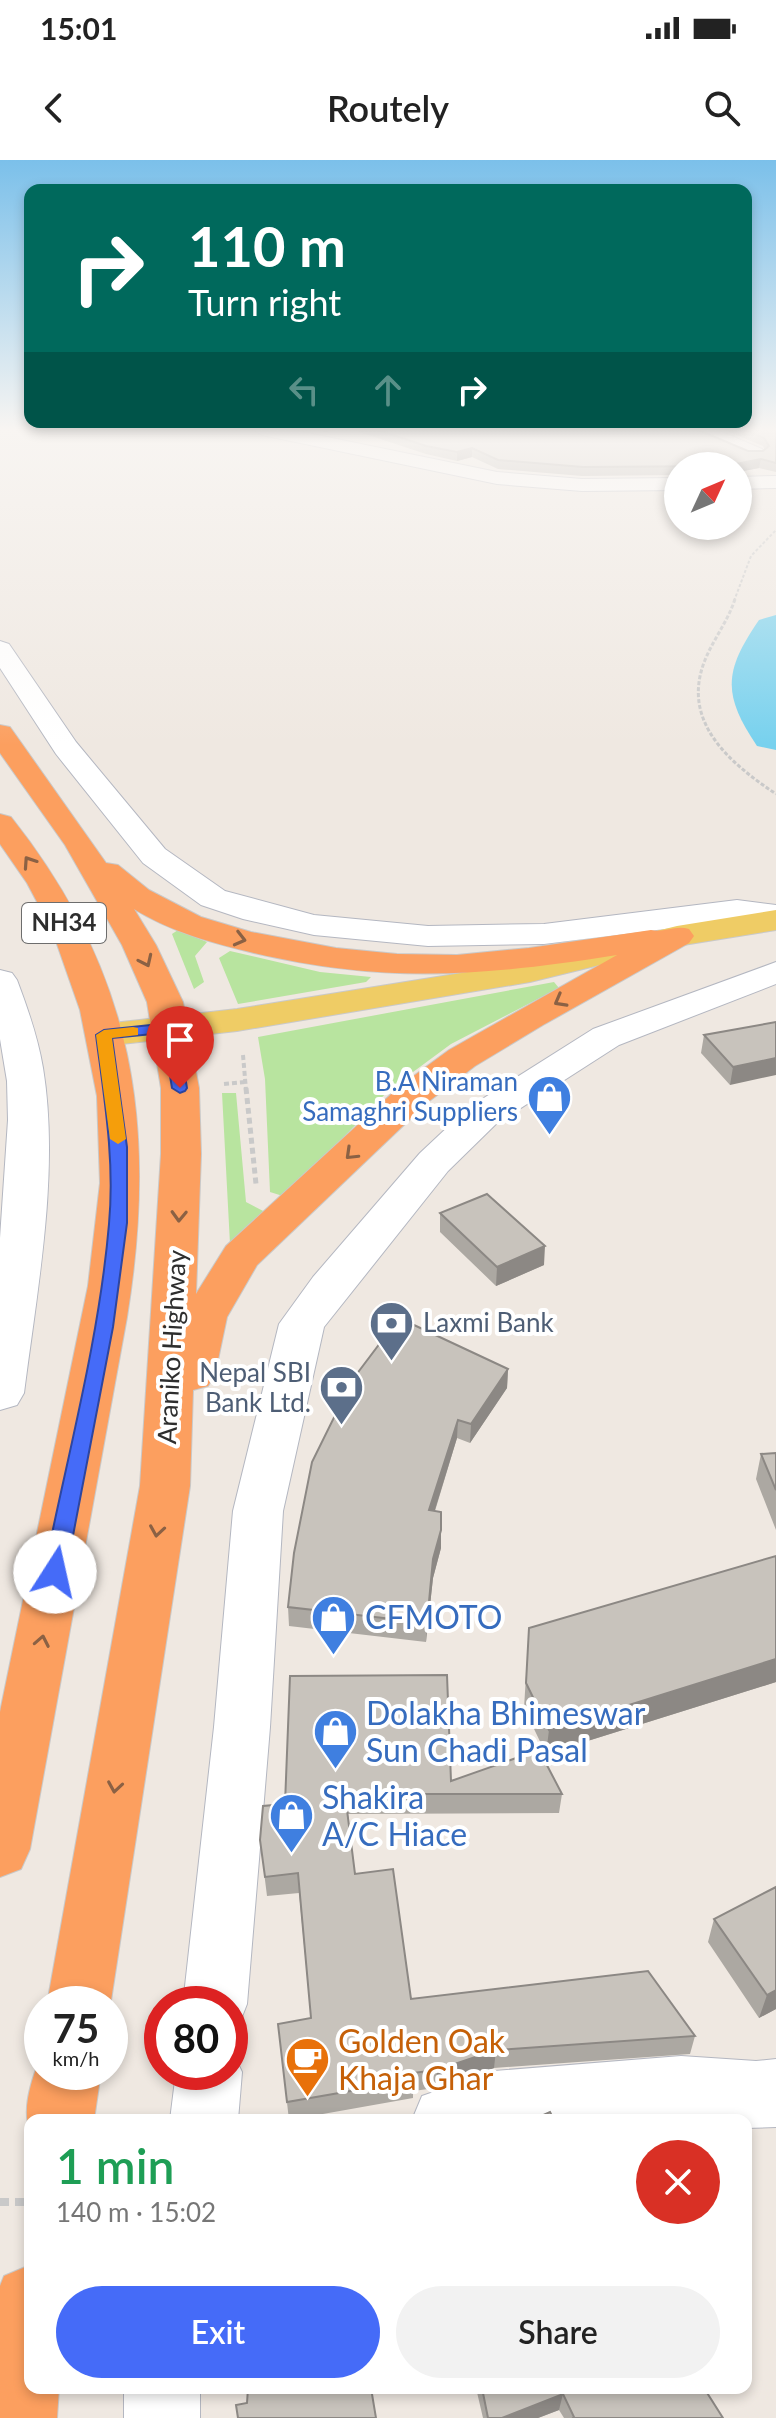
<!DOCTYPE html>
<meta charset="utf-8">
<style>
body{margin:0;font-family:Lato,sans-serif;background:#f2f2f2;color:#222;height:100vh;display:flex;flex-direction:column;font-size:30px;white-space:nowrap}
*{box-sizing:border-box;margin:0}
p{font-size:26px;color:#767676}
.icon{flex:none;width:44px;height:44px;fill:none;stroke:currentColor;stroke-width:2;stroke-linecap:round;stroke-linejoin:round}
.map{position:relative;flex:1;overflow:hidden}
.sheet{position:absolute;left:24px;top:1954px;width:728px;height:280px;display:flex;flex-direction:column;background:#fff;border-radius:16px;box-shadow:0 4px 12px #0003}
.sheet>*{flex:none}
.hud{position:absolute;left:24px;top:24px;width:728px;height:244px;border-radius:16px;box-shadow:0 4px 12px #0003;background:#00695c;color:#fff;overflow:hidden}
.needle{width:52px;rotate:46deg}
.controls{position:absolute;left:664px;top:292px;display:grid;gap:16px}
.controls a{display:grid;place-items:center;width:88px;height:88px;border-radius:50%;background:#fff;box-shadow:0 4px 12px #0003;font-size:40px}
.speed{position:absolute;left:24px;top:1826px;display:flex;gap:16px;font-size:40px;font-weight:700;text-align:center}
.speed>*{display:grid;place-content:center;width:104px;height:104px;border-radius:50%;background:#fff;box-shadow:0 4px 12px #0003;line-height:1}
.speed small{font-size:20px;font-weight:400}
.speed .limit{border:12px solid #d22;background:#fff;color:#111}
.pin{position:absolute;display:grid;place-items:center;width:68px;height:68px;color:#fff;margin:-82px -34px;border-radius:50% 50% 50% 0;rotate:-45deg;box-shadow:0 0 8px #0007}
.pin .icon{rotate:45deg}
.me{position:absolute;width:88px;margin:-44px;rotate:10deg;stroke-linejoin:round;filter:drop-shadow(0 0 6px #0008)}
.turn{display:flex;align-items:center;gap:28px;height:168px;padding:0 32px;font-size:36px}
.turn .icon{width:104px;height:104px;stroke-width:2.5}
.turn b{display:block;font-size:56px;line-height:68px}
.lanes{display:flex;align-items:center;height:76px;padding:0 32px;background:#0003;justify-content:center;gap:40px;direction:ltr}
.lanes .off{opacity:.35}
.round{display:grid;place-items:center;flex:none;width:84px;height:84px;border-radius:42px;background:#f2f2f2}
.head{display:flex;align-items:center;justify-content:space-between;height:136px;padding:0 32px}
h1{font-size:48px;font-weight:600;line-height:60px;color:#1e9e55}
.primary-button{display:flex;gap:16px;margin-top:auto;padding:16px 32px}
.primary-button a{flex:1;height:92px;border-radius:48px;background:#456bf8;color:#fff;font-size:32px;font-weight:600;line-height:92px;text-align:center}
.primary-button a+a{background:#f2f2f2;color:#222}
.status{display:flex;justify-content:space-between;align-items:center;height:56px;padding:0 40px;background:#fff;direction:ltr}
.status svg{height:22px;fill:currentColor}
header{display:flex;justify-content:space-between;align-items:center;height:104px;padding:0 32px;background:#fff;font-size:36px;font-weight:600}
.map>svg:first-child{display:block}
.green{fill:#b8e49f}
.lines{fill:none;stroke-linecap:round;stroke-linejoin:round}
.river{fill:#77d1ee;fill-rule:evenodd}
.minor-casing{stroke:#b4b7c1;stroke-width:2}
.major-casing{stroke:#c9c9c9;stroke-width:2}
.highway-casing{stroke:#c9c9c9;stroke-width:2}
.path-far4{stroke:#c9c9c9;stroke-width:2;stroke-dasharray:3 2;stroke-linecap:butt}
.path-far3{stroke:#c9c9c9;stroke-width:3;stroke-dasharray:4 2;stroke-linecap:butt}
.path-far2{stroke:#c9c9c9;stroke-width:4;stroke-dasharray:5 3;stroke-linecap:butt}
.path-far1{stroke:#c9c9c9;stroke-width:5;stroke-dasharray:6 4;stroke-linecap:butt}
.path{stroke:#c9c9c9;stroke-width:8;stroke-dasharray:9 6;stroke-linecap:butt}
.minor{fill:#fff;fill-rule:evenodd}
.major{fill:#efcc65;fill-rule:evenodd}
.highway{fill:#fc9f5f;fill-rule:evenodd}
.wall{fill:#aca8a2}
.shaded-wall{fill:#8c8884}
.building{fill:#c8c3bc;stroke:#8c8884;stroke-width:2}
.oneway{stroke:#8b6144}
.route{fill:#456bf8;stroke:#2d46a1;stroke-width:2}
.slow{fill:#f59e0b}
.labels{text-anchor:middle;stroke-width:8;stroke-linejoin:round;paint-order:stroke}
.shield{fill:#fff;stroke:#6d6d6d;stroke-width:2}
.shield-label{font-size:24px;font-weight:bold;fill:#2e2e2e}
.shop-label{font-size:26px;fill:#366cbe;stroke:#fff;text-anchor:end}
.service-label{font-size:26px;fill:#4e5e75;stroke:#fff;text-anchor:start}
.street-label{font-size:26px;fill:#2e2e2e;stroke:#fff}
.near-shop-label{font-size:32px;fill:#366cbe;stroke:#fff;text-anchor:start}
.near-food-label{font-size:32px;fill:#c56008;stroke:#fff;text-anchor:start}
</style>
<div class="status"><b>15:01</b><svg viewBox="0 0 49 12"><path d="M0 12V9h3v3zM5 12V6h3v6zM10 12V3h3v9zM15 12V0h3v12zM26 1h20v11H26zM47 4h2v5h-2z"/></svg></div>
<header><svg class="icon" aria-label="back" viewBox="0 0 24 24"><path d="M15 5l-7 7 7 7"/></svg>Routely<svg class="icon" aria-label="search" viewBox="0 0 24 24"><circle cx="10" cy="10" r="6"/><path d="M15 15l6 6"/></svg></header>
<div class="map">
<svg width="776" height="2258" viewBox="0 0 776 2258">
<rect width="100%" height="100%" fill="#efe8e1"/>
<path class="green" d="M 178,770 L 207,782 L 195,796 L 204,822 L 194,829 L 172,774 Z
M 230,791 L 320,812 L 371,817 L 366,822 L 238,844 L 219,798 Z
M 554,822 L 559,828 L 451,884 L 390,929 L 286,1037 L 270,1032 L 265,919 L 258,877 Z
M 222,933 L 236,933 L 246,1042 L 269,1054 L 230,1084 Z"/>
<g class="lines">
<path class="river" d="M 776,455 L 776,590 L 757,586 C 722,534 724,511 759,460 Z"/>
<defs>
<path id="minor" d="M 253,269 L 288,269 L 497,312 L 582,319 L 678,318 L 678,330 L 582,331 L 497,324 L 262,275 Z
M 691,269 L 715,269 L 762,289 L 765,293 L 762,297 L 748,297 L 693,273 Z
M 776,316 L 776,328 L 738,329 L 738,317 Z
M 0,481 L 9,484 L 76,582 L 165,689 L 225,731 L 314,755 L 428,766 L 544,764 L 737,740 L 776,745 L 776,765 L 737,760 L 544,784 L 428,786 L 314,775 L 243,759 L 201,745 L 143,703 L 56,594 L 0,508 Z
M 776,802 L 776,824 L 619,885 L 496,964 L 448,1011 L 324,1167 L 283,1351 L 270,1567 L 247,1844 L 238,1867 L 230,1870 L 230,1844 L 183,1844 L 214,1567 L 233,1351 L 279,1164 L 313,1117 L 420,993 L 468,948 L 593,869 Z
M 0,810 L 12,813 L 17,820 C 28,849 38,878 43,908 C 60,1012 37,1130 24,1233 L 17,1245 L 0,1250 L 0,1078 L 8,960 L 7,921 L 0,879 Z
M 230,1887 L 242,1912 L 238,1960 L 170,1960 L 176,1912 L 230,1912 Z
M 681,1896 L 756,1901 L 776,1899 L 776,1967 L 746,1968 L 746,1960 L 412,1960 L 422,1936 L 494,1911 Z
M 124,2228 L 200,2228 L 200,2258 L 124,2258 Z"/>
<path id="major" d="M 776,750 L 776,770 L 677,786 L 530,822 L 237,871 L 104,886 L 91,883 L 86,875 L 91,867 L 104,864 L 237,849 L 530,802 L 677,766 Z"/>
<path id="highway" d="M 0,565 L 10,567 L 106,703 L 118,705 L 149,730 L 201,757 L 251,772 L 336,788 L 397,794 L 457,795 L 529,788 L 651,770 C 664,773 675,765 689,769 L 694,776 L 689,783 L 543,865 L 475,906 L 428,942 L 257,1105 L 227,1157 L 215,1214 L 208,1226 L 193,1230 L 190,1326 L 110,1847 L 110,1844 L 47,1844 L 140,1326 L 161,994 L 161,928 L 147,842 L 122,785 L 65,685 L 0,593 ZM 134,749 C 171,772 213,783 254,793 C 387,824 484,816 617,795 L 449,890 L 400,926 L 226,1086 L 196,1134 L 201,994 L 199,928 L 183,842 L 156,785 Z
M 0,654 L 11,657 C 134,812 158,965 127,1157 L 30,1689 L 21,1709 L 0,1717 L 0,1552 L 88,1126 L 100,1023 L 97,936 L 80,850 L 52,770 L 27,723 L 0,684 Z
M 42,1894 L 42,1912 L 101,1912 L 94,1960 L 30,1960 L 30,1970 C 21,1949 33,1915 42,1894 Z
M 30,2105 L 30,2228 L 59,2228 L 57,2258 L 0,2258 L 0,2126 L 4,2116 Z"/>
</defs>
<use href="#minor" class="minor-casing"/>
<use href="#major" class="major-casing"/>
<use href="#highway" class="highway-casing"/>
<path class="path-far4" d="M 734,441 L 751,396 L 776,370"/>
<path class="path-far3" d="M 735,439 C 728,461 714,478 705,500 C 680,562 730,603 776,634"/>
<path class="path-far2" d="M 243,895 L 246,930
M 224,924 L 246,922"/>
<path class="path-far1" d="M 246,928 L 256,1024"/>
<path class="path" d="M 0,2042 L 30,2042"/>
<use href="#minor" class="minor"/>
<use href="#major" class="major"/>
<use href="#highway" class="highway"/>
</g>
<path class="wall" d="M 308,269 L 341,269 L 324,272 Z
M 350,269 L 696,269 L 748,291 L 763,291 L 765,290 L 763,286 L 722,269 L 776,269 L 776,312 L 759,308 L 738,312 L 738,306 L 678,306 L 678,315 L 582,316 L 498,309 L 472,297 L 457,301 L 426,294 Z
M 776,862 L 730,925 L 701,893 L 704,875 Z
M 440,1053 L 544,1105 L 496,1126 L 440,1072 Z
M 508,1209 L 507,1228 L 470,1283 L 457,1278 L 435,1351 L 441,1388 L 433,1418 L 426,1482 L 289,1466 L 288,1447 L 312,1302 Z
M 776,1293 L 776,1370 L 756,1319 L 761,1294 Z
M 776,1396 L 776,1522 L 546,1594 L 524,1548 L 529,1468 Z
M 290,1516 L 451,1621 L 562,1634 L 559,1653 L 348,1654 L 355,1714 L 411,1839 L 695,1876 L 690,1894 L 494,1908 L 436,1928 L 413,1931 L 413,1938 L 289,1960 L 278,1864 L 311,1858 L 299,1733 L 267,1736 L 260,1680 L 285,1644 Z
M 714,1759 L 776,1849 L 759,1858 L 708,1782 Z
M 476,2228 L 704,2228 L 723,2258 L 564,2258 L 559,2250 L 538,2258 L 483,2258 Z"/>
<path class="shaded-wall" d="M 324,269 L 341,269 L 324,272 Z
M 472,288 L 472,297 L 457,301 L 457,292 Z
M 761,299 L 759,308 L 738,312 L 738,306 L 726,306 Z
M 776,898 L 776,915 L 730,925 L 733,907 Z
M 545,1086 L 544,1105 L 496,1126 L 497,1107 Z
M 508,1209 L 507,1228 L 470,1283 L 471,1264 Z
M 458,1260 L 457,1278 L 429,1369 L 429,1350 Z
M 441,1370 L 441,1388 L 433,1418 L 426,1482 L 427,1463 L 433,1399 Z
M 776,1499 L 776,1522 L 546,1594 L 549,1570 Z
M 776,1830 L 776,1849 L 759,1858 L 767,1835 Z
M 496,1890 L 494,1908 L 436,1928 L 437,1910 Z
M 563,2234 L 559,2250 L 538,2258 L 502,2258 Z"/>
<path class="building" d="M 375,269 L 696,269 L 748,291 L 763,291 L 769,286 L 764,278 L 743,269 L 776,269 L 776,303 L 761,299 L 726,306 L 583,307 L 498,300 L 472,288 L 457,292 L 426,286 Z
M 776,862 L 776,898 L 733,907 L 704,875 Z
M 487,1034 L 545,1086 L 497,1107 L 440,1053 Z
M 399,1158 L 508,1209 L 471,1264 L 458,1260 L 429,1350 L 441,1352 L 441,1370 L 433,1399 L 427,1463 L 288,1447 L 294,1393 L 312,1302 L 353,1219 Z
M 776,1293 L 776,1330 L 761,1294 Z
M 776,1396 L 776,1499 L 549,1570 L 526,1523 L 529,1468 Z
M 447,1515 L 451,1621 L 539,1590 L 562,1634 L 345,1634 L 355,1714 L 393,1709 L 411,1839 L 648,1811 L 695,1876 L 496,1890 L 437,1910 L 412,1913 L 414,1920 L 287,1942 L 278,1864 L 311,1858 L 298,1713 L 265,1717 L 260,1680 L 263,1646 L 285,1644 L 290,1516 Z
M 776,1727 L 776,1830 L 767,1835 L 714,1759 Z
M 550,1952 L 554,1960 L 532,1960 Z
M 248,2228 L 371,2228 L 376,2258 L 238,2258 L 236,2245 L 247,2243 Z
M 482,2228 L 704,2228 L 723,2258 L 573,2258 L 574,2257 L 563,2234 L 502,2258 L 488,2258 Z"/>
<defs><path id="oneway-chevron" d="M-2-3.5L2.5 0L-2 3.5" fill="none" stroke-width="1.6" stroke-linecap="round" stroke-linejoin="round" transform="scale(2)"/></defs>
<g class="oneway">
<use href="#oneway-chevron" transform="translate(29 702) rotate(-124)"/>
<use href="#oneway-chevron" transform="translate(240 779) rotate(14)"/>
<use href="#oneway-chevron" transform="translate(146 801) rotate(65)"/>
<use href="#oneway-chevron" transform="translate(560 841) rotate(151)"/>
<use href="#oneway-chevron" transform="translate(351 994) rotate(136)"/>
<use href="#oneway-chevron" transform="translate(179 1056) rotate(92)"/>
<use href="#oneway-chevron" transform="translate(157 1371) rotate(99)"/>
<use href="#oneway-chevron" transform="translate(42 1481) rotate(-79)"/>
<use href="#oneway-chevron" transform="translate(115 1627) rotate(99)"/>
</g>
<linearGradient id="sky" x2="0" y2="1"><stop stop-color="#7bc0ea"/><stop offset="0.46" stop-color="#f8f5f2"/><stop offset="1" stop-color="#f8f5f2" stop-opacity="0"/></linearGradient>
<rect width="776" height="585" fill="url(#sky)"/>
<path class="route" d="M 169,863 L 177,868 L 187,928 L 185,931 L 180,933 L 172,928 L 163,873 L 112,878 L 127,987 L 127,1063 L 113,1167 L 66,1412 L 63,1418 L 55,1421 L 47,1418 L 44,1412 C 67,1297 99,1181 109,1064 C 115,1000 104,937 96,875 L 104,870 Z"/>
<path class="slow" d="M 133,867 L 138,868 L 138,875 L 112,878 L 126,979 L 118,984 L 110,979 L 96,875 L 104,870 Z"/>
<defs>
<symbol id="shop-pin" viewBox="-11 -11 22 30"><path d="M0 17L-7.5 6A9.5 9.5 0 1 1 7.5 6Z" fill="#3f7fe0" stroke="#fff"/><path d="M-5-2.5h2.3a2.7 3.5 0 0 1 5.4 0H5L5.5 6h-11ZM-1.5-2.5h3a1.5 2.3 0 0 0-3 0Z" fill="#fff"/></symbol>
<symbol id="bank-pin" viewBox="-11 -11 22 30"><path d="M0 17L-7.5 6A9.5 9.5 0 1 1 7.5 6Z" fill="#5c6f8a" stroke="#fff"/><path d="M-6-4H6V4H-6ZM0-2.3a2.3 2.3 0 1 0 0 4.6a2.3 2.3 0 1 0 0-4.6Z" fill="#fff"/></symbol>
<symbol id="cafe-pin" viewBox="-11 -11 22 30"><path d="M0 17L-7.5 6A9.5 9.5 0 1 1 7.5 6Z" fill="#e8710a" stroke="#fff"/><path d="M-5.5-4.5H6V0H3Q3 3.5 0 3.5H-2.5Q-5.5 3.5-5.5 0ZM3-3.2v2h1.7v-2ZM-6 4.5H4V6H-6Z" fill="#fff"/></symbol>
</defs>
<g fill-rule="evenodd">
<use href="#shop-pin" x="524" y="912" width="51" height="69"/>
<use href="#bank-pin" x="366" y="1138" width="51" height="69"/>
<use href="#bank-pin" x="316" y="1202" width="51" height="69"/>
<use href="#shop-pin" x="308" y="1432" width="51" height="69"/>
<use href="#shop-pin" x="310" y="1546" width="51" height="69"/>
<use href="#shop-pin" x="266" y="1630" width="51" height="69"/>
<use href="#cafe-pin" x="282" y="1874" width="51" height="69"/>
</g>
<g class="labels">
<rect class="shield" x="22" y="743" width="84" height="40" rx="6"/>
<g class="shield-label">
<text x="64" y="771">NH34</text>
</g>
<g class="shop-label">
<text x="518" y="931">B.A Niraman<tspan x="518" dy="30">Samaghri Suppliers</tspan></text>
</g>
<g class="service-label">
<text x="423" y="1172">Laxmi Bank</text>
<text x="311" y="1222" text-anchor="end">Nepal SBI<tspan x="311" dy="30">Bank Ltd.</tspan></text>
</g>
<g class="street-label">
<text transform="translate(172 1187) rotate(-87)" y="9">Araniko Highway</text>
</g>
<g class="near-shop-label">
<text x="365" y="1469">CFMOTO</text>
<text x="366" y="1565">Dolakha Bhimeswar<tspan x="366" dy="37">Sun Chadi Pasal</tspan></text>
<text x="322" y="1649">Shakira<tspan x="322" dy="37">A/C Hiace</tspan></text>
</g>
<g class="near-food-label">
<text x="338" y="1893">Golden Oak<tspan x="338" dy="37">Khaja Ghar</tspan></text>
</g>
</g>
</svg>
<div class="controls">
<a><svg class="needle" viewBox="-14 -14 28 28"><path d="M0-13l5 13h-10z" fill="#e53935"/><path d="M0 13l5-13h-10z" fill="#767676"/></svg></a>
</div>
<div class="speed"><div>75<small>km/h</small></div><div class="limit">80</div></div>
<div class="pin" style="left:180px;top:928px;background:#d93025"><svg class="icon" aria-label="arrive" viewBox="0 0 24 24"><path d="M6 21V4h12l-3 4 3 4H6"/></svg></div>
<svg class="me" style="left:55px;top:1412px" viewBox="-20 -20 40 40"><circle r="19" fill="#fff"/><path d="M0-13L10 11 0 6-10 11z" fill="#456bf8"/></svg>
<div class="hud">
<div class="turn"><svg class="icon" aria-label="right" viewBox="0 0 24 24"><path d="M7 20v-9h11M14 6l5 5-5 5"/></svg><div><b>110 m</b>Turn right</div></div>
<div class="lanes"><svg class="icon off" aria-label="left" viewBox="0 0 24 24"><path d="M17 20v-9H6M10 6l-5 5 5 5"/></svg><svg class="icon off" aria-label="ahead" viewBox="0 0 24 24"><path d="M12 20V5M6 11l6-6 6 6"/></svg><svg class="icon" aria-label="right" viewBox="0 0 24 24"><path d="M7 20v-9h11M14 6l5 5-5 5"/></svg></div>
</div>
<section class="sheet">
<div class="head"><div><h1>1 min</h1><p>140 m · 15:02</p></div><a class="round" style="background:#d93025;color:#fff"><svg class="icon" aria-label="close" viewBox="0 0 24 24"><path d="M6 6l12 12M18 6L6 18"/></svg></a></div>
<div class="primary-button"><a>Exit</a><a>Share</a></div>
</section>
</div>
